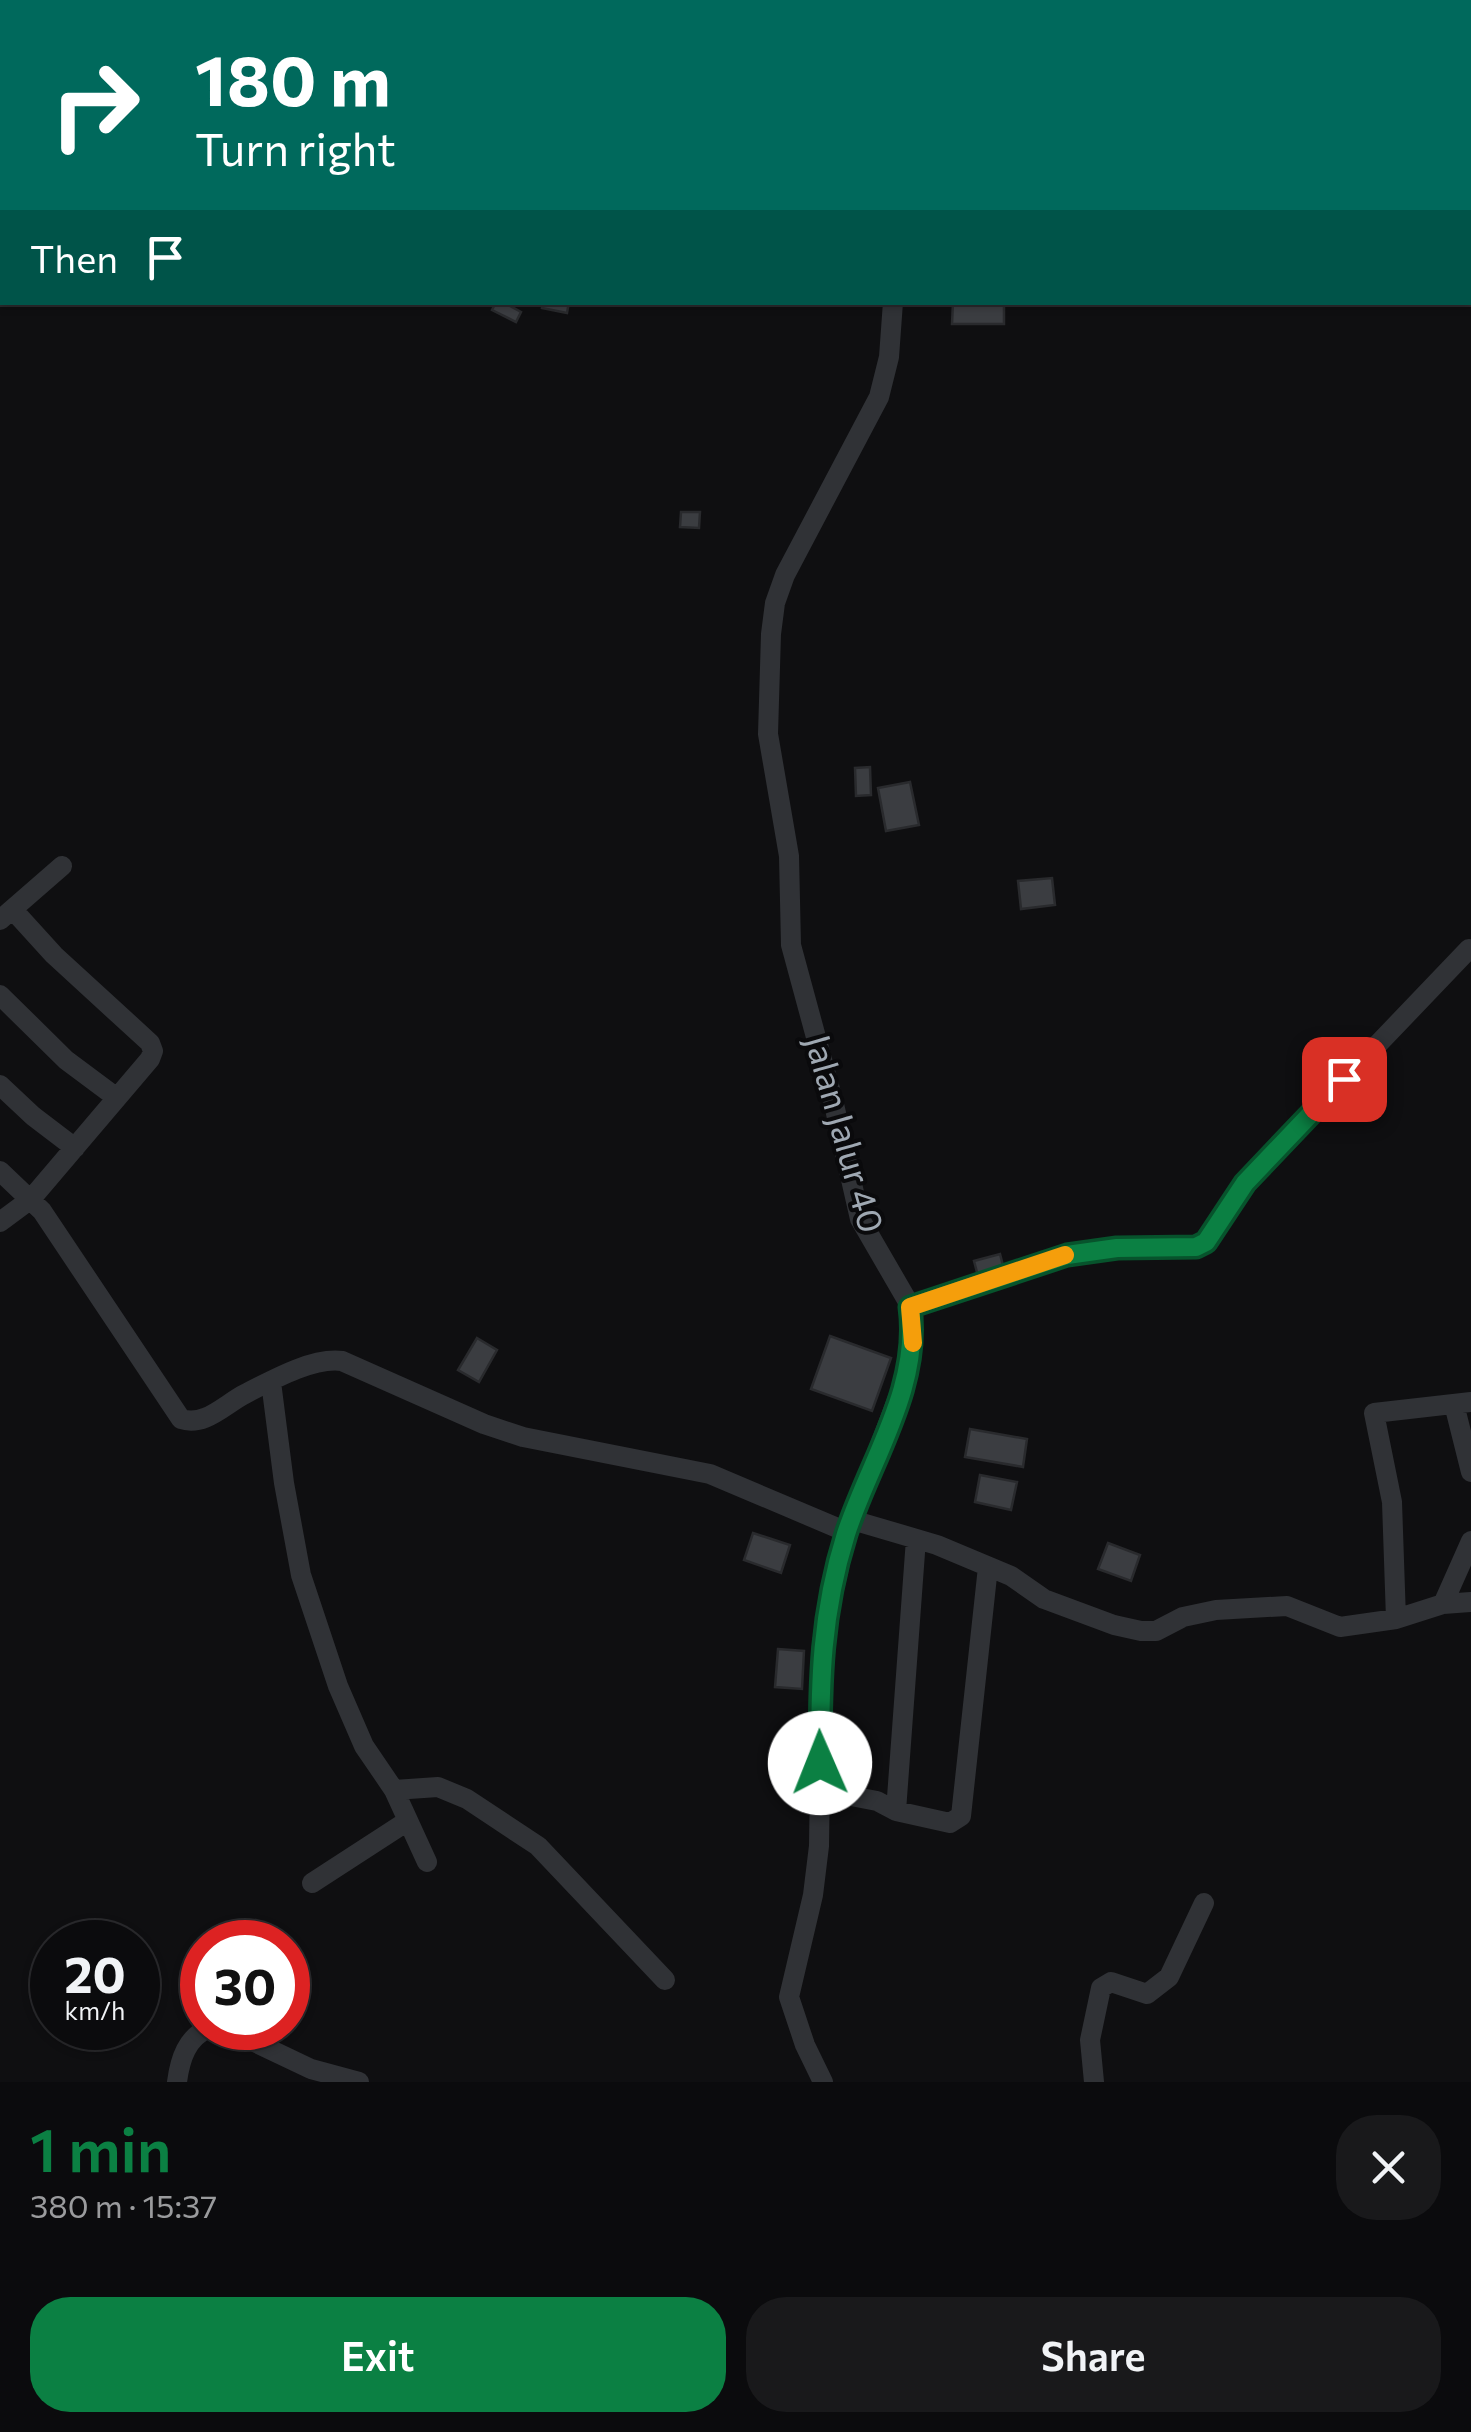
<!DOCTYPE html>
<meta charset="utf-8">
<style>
body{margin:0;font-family:Commissioner,sans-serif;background:#19191b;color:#f1f3f6;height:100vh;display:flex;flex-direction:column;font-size:38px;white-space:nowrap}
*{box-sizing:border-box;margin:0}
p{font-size:32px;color:#9a9b9d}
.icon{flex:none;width:55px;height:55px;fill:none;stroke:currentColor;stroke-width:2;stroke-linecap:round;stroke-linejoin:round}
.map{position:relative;height:2082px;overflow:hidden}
.side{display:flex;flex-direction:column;background:#0b0b0d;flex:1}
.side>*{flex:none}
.guide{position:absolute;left:0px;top:0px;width:1472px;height:305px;box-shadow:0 2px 8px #0004,0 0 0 2px #2b2b2e;background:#00695c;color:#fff;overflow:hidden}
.speed{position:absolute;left:30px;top:1920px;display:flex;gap:20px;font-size:50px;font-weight:700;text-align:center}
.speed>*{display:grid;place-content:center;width:130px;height:130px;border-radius:50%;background:#0b0b0d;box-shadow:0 2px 8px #0004,0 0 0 2px #2b2b2e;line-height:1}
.speed small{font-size:25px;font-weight:400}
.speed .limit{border:15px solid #d22;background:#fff;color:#111}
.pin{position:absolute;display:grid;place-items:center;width:85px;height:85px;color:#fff;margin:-42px;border-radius:20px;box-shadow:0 5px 15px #0006}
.me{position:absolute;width:110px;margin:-55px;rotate:359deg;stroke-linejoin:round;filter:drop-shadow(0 0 8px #0008)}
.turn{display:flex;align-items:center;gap:35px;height:210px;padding:0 30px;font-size:45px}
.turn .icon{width:130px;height:130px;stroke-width:2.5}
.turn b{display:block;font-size:70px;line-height:85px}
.then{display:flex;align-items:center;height:95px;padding:0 30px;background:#0003;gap:20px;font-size:38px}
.round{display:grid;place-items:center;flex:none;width:105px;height:105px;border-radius:40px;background:#19191b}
.head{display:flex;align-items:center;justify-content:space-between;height:170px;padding:0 30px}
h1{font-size:60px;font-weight:600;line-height:75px;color:#0b8043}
.cta{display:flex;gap:20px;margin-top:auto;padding:20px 30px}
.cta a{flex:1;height:115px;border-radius:40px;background:#0b8043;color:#fff;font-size:40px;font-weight:600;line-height:115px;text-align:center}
.cta a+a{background:#19191b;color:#f1f3f6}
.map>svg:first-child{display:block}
.building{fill:#3b3d41;stroke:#292a2d;stroke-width:2.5}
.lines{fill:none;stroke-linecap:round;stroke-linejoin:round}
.minor{stroke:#303236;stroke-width:20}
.route-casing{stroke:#07532c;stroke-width:25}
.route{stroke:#0b8043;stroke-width:18}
.slow{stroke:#f59e0b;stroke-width:18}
.labels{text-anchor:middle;stroke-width:8;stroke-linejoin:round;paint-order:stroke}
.street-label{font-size:35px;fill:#9fa8b2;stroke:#0a0a0c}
</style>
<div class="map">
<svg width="1471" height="2082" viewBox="0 0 1471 2082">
<rect width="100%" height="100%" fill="#0f0f11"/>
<path class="building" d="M 1296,0 L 1340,0 L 1342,2 L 1294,2 Z
M 496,302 L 503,302 L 521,312 L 516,322 L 492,310 Z
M 543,302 L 569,302 L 567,313 L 542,308 Z
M 953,302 L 1004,302 L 1004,324 L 952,324 Z
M 681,512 L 700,512 L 699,528 L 680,527 Z
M 870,767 L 871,795 L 856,796 L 855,768 Z
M 910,782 L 919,825 L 886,831 L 878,788 Z
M 1052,878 L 1055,905 L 1021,909 L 1018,881 Z
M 1000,1254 L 1005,1273 L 979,1280 L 974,1261 Z
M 830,1336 L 891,1358 L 872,1411 L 811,1389 Z
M 477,1338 L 497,1350 L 479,1382 L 458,1370 Z
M 970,1429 L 1027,1439 L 1023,1467 L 965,1457 Z
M 980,1475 L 1017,1482 L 1011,1510 L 975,1502 Z
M 753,1533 L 790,1545 L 781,1573 L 744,1560 Z
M 1108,1543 L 1140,1555 L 1131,1581 L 1098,1569 Z
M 778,1649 L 804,1651 L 802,1689 L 775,1687 Z"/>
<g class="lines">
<path class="minor" d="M 1138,0 L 1142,2
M 970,2 L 970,0
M 1470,244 L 1471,245
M 0,920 L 62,866
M 0,995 L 66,1060 L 117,1098
M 0,1085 L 33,1116 L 75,1148
M 0,1171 L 42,1211 L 181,1419 C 205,1427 225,1404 245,1394 C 272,1380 313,1357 342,1361 L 484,1424 L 523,1437 L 710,1474 L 847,1532
M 0,1222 L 31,1199 L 150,1059 L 153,1051 L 150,1043 L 54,955 L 14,911
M 911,1307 L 1067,1255 L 1117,1248 L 1196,1247 L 1206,1242 L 1245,1183 L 1469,949
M 271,1382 L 284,1483 L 301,1575 L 338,1686 L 364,1746 L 394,1790 L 438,1787 L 467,1799 L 538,1846 L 665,1980
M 1454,1404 L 1471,1472
M 852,1520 L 937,1545 L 1011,1576 L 1044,1599 L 1114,1625 L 1141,1631 L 1156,1631 L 1183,1617 L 1216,1610 L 1287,1606 L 1340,1627 L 1396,1619 L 1443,1604 L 1471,1602
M 1443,1604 L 1471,1541
M 1396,1619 L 1392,1502 L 1374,1413 L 1471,1402
M 394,1790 L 427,1862
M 820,1790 L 877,1801 L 896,1811 L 950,1823 L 961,1816 L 988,1567
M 896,1811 L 916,1539
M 312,1883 L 406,1822
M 225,2028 L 311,2069 L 359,2082
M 177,2082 C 180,2059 187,2037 209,2028
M 823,2082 L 805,2045 L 789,1997 L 813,1895 L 819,1846 L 822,1642 L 847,1532 L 905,1379 L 913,1328 L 911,1307 L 860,1219 L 833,1100 L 791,945 L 789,856 L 768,734 L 771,634 L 775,603 L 785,575 L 879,397 L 889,357 L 893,302
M 1094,2082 L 1090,2040 L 1101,1988 L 1111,1982 L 1147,1994 L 1169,1977 L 1204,1903"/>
</g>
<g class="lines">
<defs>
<path id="route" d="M 820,1763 C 820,1681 821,1614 846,1534 C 870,1460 921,1388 910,1307 L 1067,1255 L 1117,1248 L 1196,1247 L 1206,1242 L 1245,1183 L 1344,1079"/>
</defs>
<use href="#route" class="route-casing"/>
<use href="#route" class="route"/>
<path class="slow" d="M 913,1343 L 910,1307 L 1065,1255"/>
</g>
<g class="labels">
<g class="street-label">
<text transform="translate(844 1134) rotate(74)" y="12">Jalan Jalur 40</text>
</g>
</g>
</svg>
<div class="speed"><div>20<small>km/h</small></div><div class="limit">30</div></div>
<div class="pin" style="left:1344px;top:1079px;background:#d93025"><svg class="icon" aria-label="arrive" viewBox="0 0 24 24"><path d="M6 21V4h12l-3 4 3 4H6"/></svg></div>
<svg class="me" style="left:820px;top:1763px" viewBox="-20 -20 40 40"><circle r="19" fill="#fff"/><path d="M0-13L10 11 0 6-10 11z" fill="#0b8043"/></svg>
<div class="guide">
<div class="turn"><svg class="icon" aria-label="right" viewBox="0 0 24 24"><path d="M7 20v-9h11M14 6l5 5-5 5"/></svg><div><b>180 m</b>Turn right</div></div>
<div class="then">Then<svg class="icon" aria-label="arrive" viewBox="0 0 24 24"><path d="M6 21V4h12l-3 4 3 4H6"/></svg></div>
</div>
</div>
<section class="side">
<div class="head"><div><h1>1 min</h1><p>380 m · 15:37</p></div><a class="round"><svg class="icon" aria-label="close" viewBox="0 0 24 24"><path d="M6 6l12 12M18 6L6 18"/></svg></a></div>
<div class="cta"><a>Exit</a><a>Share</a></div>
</section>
